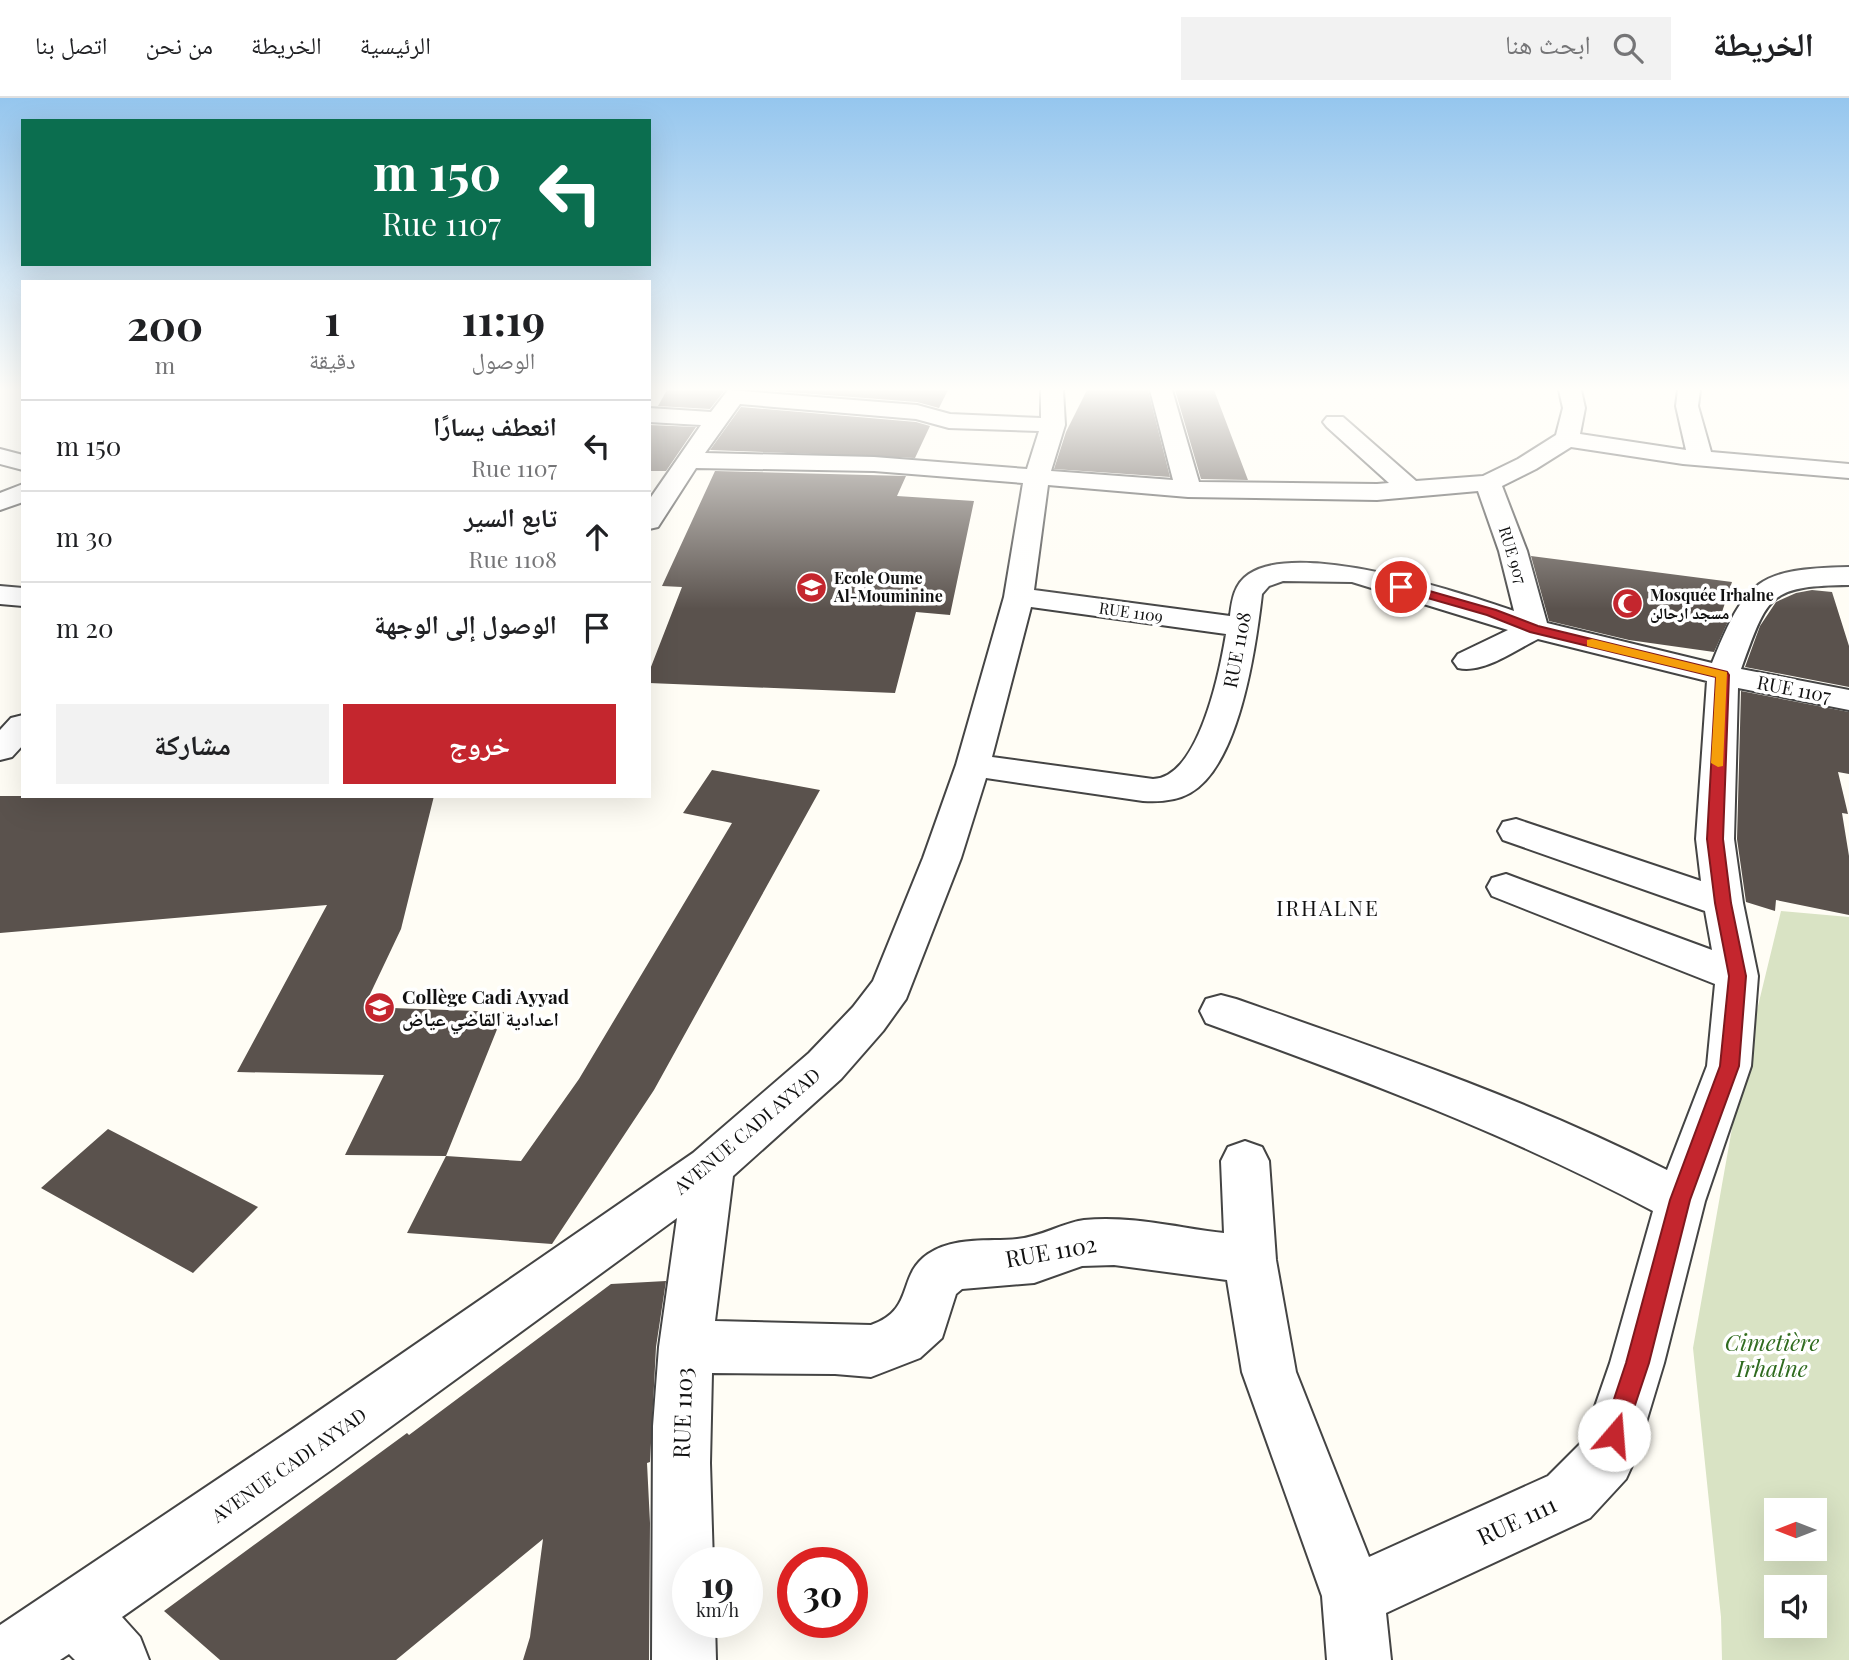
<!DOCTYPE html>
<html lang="ar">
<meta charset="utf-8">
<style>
body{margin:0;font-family:"Playfair Display","Noto Naskh Arabic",serif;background:#f2f2f2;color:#202124;direction:rtl;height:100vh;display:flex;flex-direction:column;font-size:26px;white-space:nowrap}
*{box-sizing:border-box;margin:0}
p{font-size:23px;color:#757577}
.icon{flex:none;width:38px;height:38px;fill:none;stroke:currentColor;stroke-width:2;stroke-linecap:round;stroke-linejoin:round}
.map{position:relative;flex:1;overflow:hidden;direction:ltr}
.drawer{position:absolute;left:21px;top:182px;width:630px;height:518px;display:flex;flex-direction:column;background:#fff;border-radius:0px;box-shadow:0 7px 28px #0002;direction:rtl}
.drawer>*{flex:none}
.top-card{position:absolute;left:21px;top:21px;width:630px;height:147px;border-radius:0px;box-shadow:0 7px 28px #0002;direction:rtl;background:#0b6e4f;color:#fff;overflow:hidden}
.needle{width:46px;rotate:270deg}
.controls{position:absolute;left:1764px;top:1400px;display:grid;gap:14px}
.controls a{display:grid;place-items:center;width:63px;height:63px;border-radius:0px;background:#fff;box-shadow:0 7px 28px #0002;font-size:35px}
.speed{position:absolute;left:672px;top:1449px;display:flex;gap:14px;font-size:35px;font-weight:700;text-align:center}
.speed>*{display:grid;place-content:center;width:91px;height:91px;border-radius:50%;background:#fff;box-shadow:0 7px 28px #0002;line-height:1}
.speed small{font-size:18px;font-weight:400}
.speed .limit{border:10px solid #d22;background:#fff;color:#111}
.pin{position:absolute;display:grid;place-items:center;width:60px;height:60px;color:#fff;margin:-30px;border:4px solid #fff;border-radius:50%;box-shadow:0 2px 7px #0007}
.me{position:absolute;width:77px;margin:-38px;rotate:18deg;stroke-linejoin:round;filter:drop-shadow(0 0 5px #0008)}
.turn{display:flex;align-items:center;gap:24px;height:147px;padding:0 35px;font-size:32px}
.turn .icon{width:91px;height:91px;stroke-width:2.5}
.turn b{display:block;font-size:49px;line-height:60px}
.eta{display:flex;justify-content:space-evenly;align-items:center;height:119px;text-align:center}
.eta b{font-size:42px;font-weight:700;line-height:49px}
.cta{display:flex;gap:14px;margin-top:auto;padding:14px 35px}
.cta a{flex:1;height:80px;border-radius:0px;background:#c4262e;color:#fff;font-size:28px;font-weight:700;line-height:80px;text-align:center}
.cta a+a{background:#f2f2f2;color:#202124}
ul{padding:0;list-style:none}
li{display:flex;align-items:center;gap:21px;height:91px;padding:0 35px;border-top:2px solid #e0e0e0}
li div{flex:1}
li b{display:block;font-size:26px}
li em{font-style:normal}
header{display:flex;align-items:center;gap:42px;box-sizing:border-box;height:98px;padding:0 35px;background:#fff;border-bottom:2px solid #e0e0e0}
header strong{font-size:33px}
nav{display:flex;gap:38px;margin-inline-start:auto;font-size:24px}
.search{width:490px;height:63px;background:#f2f2f2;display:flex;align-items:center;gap:18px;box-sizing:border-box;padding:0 24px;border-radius:0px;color:#757577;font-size:26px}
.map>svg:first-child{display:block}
.cemetery{fill:#d9e3c4;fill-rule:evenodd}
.building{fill:#5a524d}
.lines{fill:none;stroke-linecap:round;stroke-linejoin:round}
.minor-casing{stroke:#444;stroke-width:4}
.minor{fill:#fff;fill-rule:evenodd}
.route{fill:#c4262e;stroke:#7f191e;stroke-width:2}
.slow{fill:#f59e0b}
.labels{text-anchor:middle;stroke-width:7;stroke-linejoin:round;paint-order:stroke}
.far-street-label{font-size:16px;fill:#111;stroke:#fff}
.far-poi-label{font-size:16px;font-weight:bold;fill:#111;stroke:#fff;text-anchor:start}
.street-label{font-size:19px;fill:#111;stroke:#fff}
.poi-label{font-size:19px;font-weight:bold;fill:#111;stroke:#fff;text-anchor:start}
.neighbourhood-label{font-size:21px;letter-spacing:2px;fill:#111;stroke:#fff}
.near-street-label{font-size:23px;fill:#111;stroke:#fff}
.near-park-label{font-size:23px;font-style:italic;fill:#2f6b1f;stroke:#fff}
</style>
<header>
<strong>الخريطة</strong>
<div class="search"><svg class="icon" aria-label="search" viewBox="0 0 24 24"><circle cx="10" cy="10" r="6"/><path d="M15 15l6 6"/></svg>ابحث هنا</div>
<nav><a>الرئيسية</a><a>الخريطة</a><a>من نحن</a><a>اتصل بنا</a></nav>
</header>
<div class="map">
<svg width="1849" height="1562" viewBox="0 0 1849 1562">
<rect width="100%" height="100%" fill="#fffdf5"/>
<path class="cemetery" d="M 1781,813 L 1849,819 L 1849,1562 L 1722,1562 L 1721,1519 L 1693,1250 L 1742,974 ZM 1776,1412 L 1815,1412 L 1815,1451 L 1776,1451 ZM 1776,1489 L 1815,1489 L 1815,1528 L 1776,1528 Z"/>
<path class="building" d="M 667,292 L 725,292 L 710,311 L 658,308 Z
M 762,292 L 948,292 L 939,310 L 917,304 Z
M 1087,292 L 1148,292 L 1170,379 L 1054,371 L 1066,334 Z
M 1175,292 L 1214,292 L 1248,382 L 1201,381 Z
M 741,309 L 916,324 L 930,328 L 915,360 L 710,352 Z
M 649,327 L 696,329 L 666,373 L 649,373 Z
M 715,373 L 906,378 L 897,398 L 974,403 L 950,517 L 916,514 L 895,595 L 649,585 L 649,574 L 682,489 L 662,488 Z
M 1531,458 L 1732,484 L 1719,523 L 1730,519 L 1714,554 L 1629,542 L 1549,523 Z
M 1812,492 L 1832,494 L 1849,548 L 1849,589 L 1745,569 L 1760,528 L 1776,504 L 1796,495 Z
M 1741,593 L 1849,614 L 1849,676 L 1838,674 L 1848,716 L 1842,715 L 1849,758 L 1849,817 L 1776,802 L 1775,813 L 1746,804 L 1737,741 Z
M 712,672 L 820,692 L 654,992 L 552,1146 L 407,1135 L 446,1058 L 521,1063 L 579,981 L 732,725 L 683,715 Z
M 0,698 L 434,698 L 401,831 L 364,909 L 504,914 L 446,1058 L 345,1057 L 384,977 L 237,974 L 327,807 L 0,835 Z
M 108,1031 L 258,1109 L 193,1175 L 41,1090 Z
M 666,1183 L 656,1249 L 650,1364 L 647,1365 L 650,1425 L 649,1562 L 523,1562 L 530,1539 L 543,1441 L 396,1562 L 220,1562 L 164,1513 L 407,1335 L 409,1337 L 611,1186 Z"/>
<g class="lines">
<defs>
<path id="minor" d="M 728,292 L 917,307 L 950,316 L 1041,320 L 1041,292 L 1063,292 L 1065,327 L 1051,373 L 1173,382 L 1150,292 L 1172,292 L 1199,384 L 1377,386 L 1389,385 L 1327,329 L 1323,324 L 1327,319 L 1343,319 L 1416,383 L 1483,378 L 1518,361 L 1556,337 L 1563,310 L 1559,292 L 1581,292 L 1585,310 L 1580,336 L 1686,352 L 1676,308 L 1678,292 L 1700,292 L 1698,308 L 1711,354 L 1849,366 L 1849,380 L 1683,366 L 1571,349 L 1536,371 L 1502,388 L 1527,453 L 1547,525 L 1712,565 C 1746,481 1758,471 1849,469 L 1849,487 C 1767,488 1768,498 1741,571 L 1849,592 L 1849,612 L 1738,590 L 1734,741 L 1743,805 L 1758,878 L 1751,968 L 1705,1103 L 1664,1265 L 1635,1361 L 1626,1381 L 1590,1420 L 1386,1515 L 1391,1562 L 1327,1562 L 1322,1498 L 1242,1274 L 1227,1182 L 1114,1167 L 1082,1168 L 1034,1185 L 962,1191 L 956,1196 L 942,1240 L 920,1260 L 871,1279 L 835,1276 L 712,1275 L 710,1365 L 713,1465 L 688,1465 L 688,1524 L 715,1524 L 716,1562 L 652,1562 L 653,1328 L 659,1249 L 677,1120 L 334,1370 L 122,1519 L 140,1539 L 149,1562 L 75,1562 L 69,1556 L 60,1562 L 0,1562 L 0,1527 L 294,1330 L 693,1055 L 809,955 L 853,909 L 873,883 L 923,760 L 956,667 L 1004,499 L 1023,385 L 874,373 L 696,370 L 658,429 L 649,431 L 649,402 L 701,327 L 649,324 L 649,310 L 711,314 ZM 740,306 L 916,321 L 949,330 L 1039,333 L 1027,371 L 874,359 L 705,355 ZM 1048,387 L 1188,399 L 1377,402 L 1478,393 L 1499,453 L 1514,513 C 1460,494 1299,442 1249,476 C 1234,486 1232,502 1230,518 L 1034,492 ZM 1283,483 L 1352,484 L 1508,532 L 1458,556 L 1453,563 L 1458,570 C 1484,576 1515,552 1538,541 L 1707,583 L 1696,741 L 1701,783 L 1516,721 L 1503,724 L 1498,733 L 1503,742 L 1705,813 L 1712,852 L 1506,776 L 1492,780 L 1487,789 L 1492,798 L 1715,886 L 1707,968 L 1667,1072 C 1529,1002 1382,952 1236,901 L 1221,897 L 1206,901 L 1200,913 L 1206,925 C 1358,980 1509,1036 1653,1113 L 1610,1265 L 1583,1343 L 1548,1378 L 1369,1459 L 1296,1274 L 1276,1162 L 1269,1063 L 1262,1049 L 1245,1043 L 1228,1049 L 1221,1063 L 1224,1135 C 1179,1130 1130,1117 1084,1122 C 1062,1125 1041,1139 1017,1141 C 988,1144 955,1138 928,1156 C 896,1178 916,1211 871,1227 L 715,1223 L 733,1078 L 841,981 L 883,933 L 906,901 L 961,760 L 986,680 L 1143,703 C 1158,704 1176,703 1190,695 C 1240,667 1256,548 1262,496 L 1269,488 ZM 1031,509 L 1226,536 C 1220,572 1199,680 1153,681 L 992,659 Z
M 0,351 L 23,357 L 23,372 L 0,366 Z
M 23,386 L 23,404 L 0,412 L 0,395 Z
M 0,488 L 23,490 L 23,508 L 0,506 Z
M 23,617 L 23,647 L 12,659 L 0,662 L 0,632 L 11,620 Z"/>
</defs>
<use href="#minor" class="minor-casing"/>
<use href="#minor" class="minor"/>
</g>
<linearGradient id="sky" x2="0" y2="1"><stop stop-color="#95c6ee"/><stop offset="0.57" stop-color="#fffefa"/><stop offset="1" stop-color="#fffefa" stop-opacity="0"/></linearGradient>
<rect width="1849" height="511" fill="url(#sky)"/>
<path class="route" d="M 1396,486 L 1405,486 L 1496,512 L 1538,528 L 1727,574 L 1729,577 L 1723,741 L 1731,805 L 1746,878 L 1739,968 L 1690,1102 L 1649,1265 L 1625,1337 L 1622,1345 L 1614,1349 L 1605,1345 L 1602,1337 L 1626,1265 L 1670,1102 L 1720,968 L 1729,878 L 1715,805 L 1707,741 L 1716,579 L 1530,534 L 1487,517 L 1396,491 Z"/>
<path class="slow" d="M 1592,541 L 1727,574 L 1723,668 L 1718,669 L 1711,665 L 1716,579 L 1587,548 L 1587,542 Z"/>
<defs>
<symbol id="school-disc" viewBox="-11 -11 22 22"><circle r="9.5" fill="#c4262e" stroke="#fff"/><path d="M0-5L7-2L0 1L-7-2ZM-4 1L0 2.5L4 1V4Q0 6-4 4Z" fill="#fff"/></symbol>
<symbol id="mosque-disc" viewBox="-11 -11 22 22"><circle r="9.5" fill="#c4262e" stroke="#fff"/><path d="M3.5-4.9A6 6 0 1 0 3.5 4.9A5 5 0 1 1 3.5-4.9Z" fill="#fff"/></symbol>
</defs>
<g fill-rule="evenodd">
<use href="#school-disc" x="794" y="472" width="35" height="35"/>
<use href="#mosque-disc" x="1610" y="488" width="35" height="35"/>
<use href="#school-disc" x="362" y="892" width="35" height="35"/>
</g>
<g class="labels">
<g class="far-street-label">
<text transform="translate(1513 457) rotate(73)" y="6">RUE 907</text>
<text transform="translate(1131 514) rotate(8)" y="6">RUE 1109</text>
</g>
<g class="far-poi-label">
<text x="834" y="486">Ecole Oume<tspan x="834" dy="18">Al-Mouminine</tspan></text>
<text x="1650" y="503">Mosquée Irhalne<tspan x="1650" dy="18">مسجد ارحالن</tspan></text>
</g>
<g class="street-label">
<text transform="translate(1237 552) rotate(-79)" y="7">RUE 1108</text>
<text transform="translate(1794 591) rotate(11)" y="7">RUE 1107</text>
<text transform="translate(747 1033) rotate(-40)" y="7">AVENUE CADI AYYAD</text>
<text transform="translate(289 1367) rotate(-35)" y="7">AVENUE CADI AYYAD</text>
</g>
<g class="poi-label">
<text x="402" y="906">Collège Cadi Ayyad<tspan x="402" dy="22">اعدادية القاضي عياض</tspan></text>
</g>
<g class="neighbourhood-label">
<text x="1328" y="818">IRHALNE</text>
</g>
<g class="near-street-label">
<text transform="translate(1051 1154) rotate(-10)" y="8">RUE 1102</text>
<text transform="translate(683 1315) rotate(-88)" y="8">RUE 1103</text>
<text transform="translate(1517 1423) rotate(-25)" y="8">RUE 1111</text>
</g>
<g class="near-park-label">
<text x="1772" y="1253">Cimetière<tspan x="1772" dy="26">Irhalne</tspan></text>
</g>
</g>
</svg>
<div class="controls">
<a><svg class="needle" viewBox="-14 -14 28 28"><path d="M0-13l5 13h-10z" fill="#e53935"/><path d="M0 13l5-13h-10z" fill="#757577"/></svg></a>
<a><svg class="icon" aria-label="sound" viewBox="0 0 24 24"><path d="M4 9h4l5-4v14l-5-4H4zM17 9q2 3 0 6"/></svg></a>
</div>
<div class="speed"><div>19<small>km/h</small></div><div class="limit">30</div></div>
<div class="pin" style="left:1401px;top:489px;background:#d93025"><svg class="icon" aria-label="arrive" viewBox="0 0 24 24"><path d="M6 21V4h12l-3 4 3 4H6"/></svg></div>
<svg class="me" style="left:1614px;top:1337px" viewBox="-20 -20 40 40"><circle r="19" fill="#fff"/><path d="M0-13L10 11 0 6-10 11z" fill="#c4262e"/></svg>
<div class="top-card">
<div class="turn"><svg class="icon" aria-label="left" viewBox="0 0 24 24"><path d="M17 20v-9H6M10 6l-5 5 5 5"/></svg><div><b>150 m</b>Rue 1107</div></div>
</div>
<section class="drawer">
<div class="eta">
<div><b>11:19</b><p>الوصول</p></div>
<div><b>1</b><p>دقيقة</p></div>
<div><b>200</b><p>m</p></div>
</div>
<ul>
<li><svg class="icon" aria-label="left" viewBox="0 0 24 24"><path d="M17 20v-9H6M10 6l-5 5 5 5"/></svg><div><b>انعطف يسارًا</b><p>Rue 1107</p></div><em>150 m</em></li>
<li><svg class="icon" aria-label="ahead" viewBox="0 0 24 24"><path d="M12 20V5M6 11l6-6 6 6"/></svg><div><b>تابع السير</b><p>Rue 1108</p></div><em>30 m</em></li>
<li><svg class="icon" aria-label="arrive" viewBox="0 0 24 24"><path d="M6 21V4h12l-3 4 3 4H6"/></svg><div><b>الوصول إلى الوجهة</b></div><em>20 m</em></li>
</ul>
<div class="cta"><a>خروج</a><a>مشاركة</a></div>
</section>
</div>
